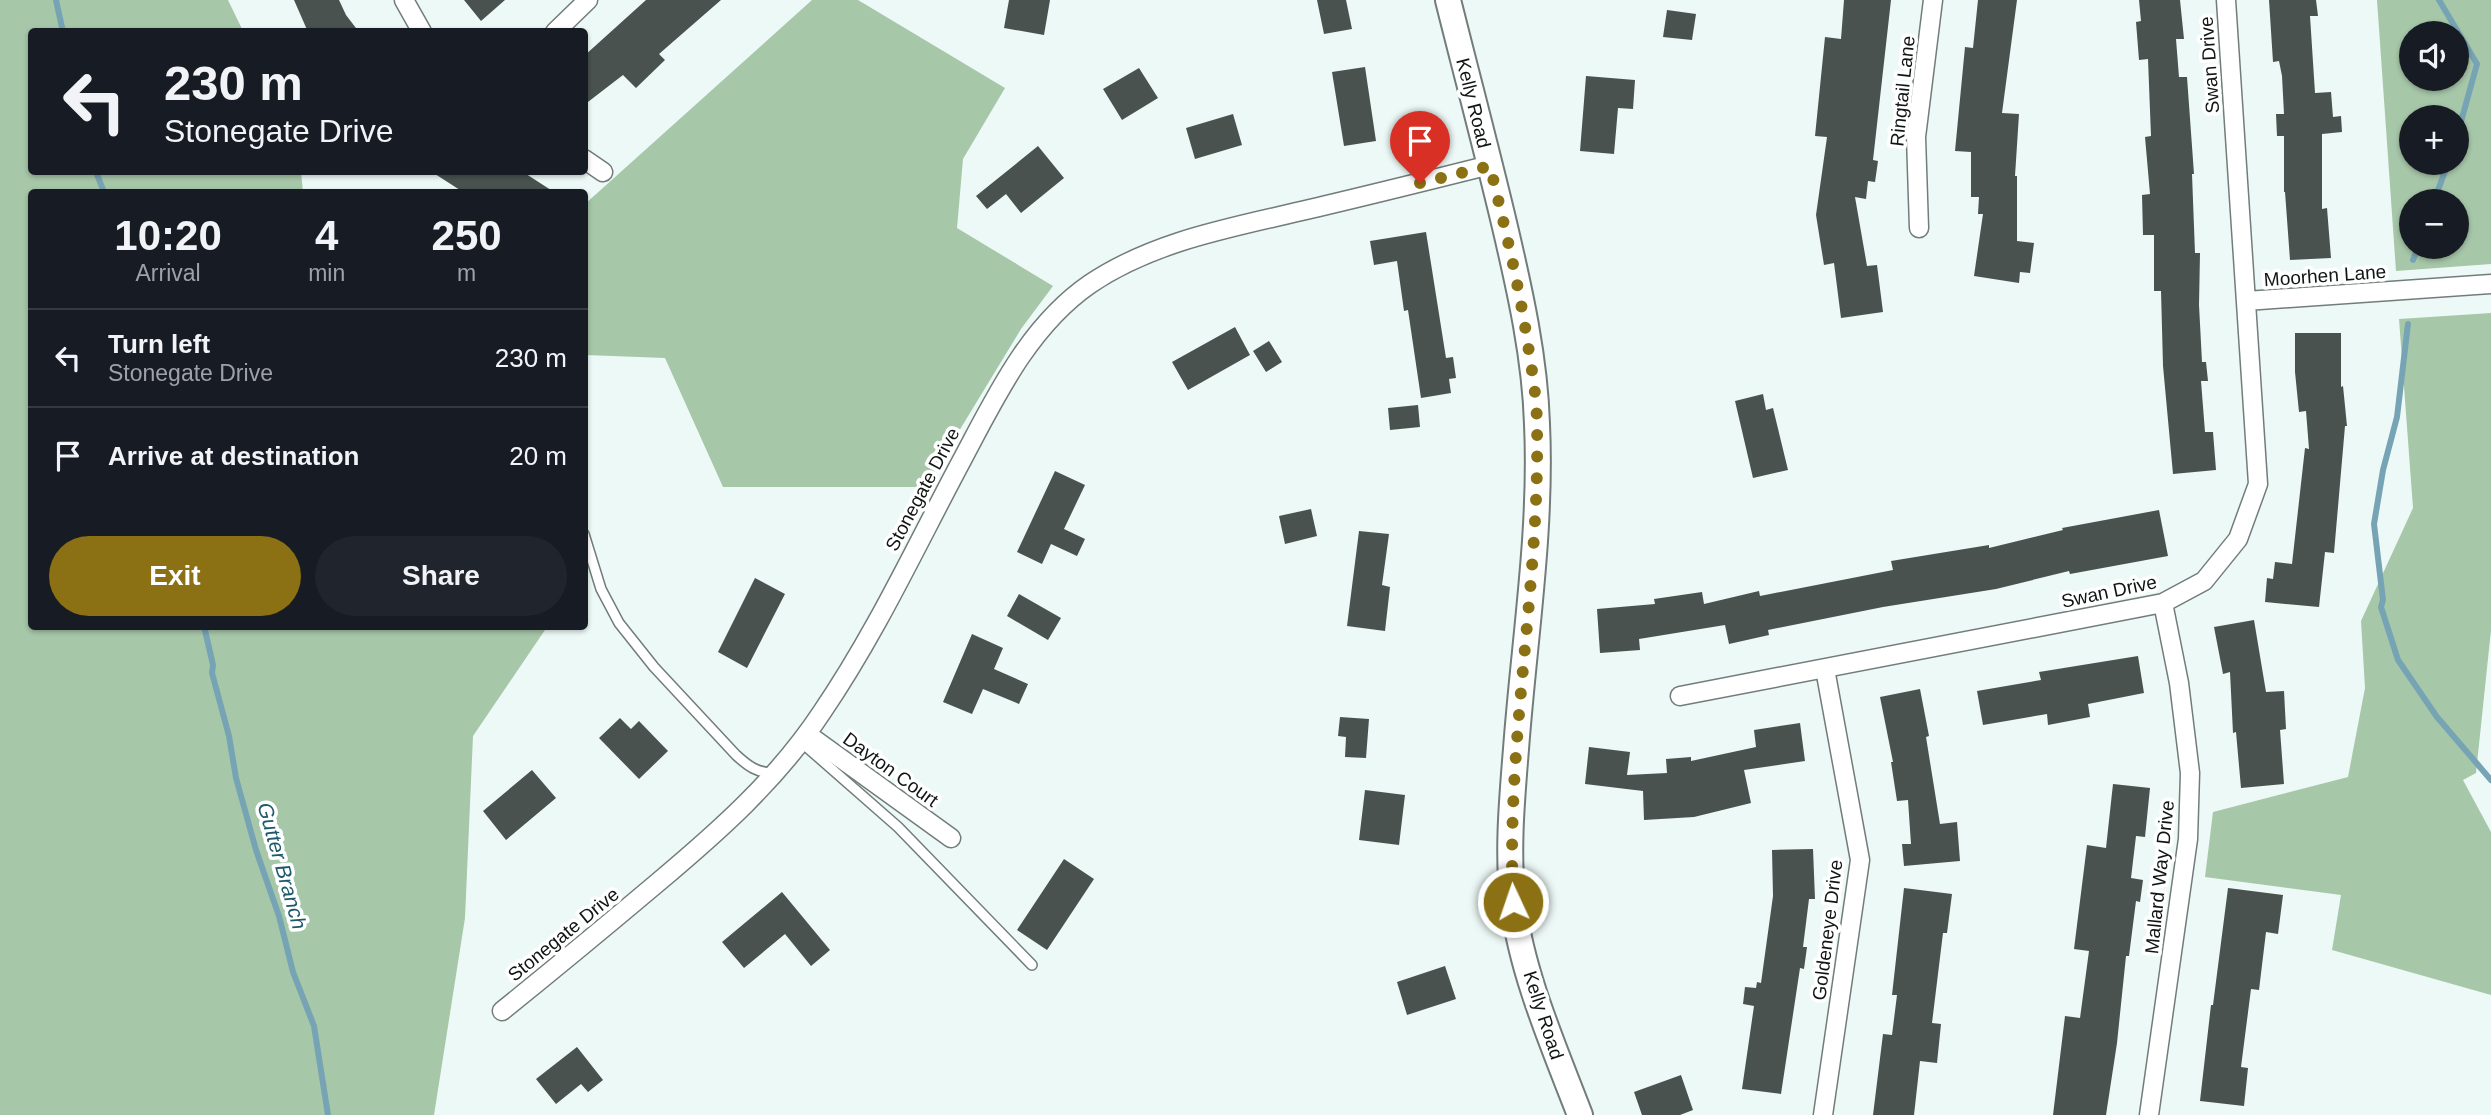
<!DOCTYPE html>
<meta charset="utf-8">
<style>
body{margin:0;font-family:Arial,sans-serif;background:#20242c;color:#f1f3f6;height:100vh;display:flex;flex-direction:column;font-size:26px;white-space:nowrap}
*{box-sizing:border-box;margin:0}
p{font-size:23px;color:#9ea1a6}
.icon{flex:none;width:38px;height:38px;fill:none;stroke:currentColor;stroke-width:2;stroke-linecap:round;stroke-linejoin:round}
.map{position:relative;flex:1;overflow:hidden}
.details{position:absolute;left:28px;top:189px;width:560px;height:441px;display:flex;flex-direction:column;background:#171b24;border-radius:7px;box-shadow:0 2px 5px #0004}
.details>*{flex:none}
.banner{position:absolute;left:28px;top:28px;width:560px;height:147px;border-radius:7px;box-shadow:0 2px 5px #0004;background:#171b24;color:#f1f3f6;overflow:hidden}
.buttons{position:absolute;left:2399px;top:21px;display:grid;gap:14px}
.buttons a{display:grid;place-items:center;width:70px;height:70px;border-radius:50%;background:#171b24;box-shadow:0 2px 5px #0004;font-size:35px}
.pin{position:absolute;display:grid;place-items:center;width:60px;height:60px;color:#fff;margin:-72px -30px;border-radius:50% 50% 50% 0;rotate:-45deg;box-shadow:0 0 7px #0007}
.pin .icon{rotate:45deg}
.me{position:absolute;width:77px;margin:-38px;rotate:357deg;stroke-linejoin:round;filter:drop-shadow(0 0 5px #0008)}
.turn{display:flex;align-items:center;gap:24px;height:147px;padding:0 21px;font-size:32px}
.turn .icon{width:91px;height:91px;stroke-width:2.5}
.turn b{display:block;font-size:49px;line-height:60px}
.eta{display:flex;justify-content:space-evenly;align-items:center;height:119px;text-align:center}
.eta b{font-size:42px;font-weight:700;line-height:49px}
.cta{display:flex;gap:14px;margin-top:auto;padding:14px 21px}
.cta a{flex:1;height:80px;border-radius:42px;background:#8b7113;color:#fff;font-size:28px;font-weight:700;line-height:80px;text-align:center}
.cta a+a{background:#20242c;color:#f1f3f6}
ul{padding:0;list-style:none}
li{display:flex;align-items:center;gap:21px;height:98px;padding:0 21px;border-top:2px solid #363941}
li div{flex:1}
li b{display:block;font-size:26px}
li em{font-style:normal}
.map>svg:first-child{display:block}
.forest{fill:#a7c7a9;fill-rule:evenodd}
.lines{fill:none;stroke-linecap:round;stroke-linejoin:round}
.stream{stroke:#77a4b4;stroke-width:6}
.building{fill:#49524e}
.lane-casing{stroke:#727d7b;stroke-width:12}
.street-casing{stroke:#727d7b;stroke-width:21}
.secondary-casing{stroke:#727d7b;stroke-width:28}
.lane{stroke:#fff;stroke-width:9}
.street{stroke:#fff;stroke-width:18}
.secondary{stroke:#fff;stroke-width:24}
.route{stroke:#8b7113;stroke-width:12;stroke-dasharray:0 21.6}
.labels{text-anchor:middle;stroke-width:7;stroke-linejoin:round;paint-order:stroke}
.street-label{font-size:19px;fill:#101514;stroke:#fff}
.water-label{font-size:21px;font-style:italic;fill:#1e5a6c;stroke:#fff}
</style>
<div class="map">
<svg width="2491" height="1115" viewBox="0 0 2491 1115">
<rect width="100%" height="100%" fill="#edf9f7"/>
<path class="forest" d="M 0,0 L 228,0 L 243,31 L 32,32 L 32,172 L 301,172 L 303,192 L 32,192 L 32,626 L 547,627 L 473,736 L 465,918 L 434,1115 L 0,1115 Z
M 812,0 L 858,0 L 1005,88 L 963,159 L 957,228 L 1053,286 L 1021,329 L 925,487 L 723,487 L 665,358 L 585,355 L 585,204 Z
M 2377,0 L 2491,0 L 2491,264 L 2396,271 ZM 2412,33 L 2457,33 L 2457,79 L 2412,79 ZM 2457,117 L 2457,163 L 2412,163 L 2412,117 ZM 2412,201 L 2457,201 L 2457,247 L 2412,247 Z
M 2491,313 L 2491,630 L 2476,773 L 2463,780 L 2491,832 L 2491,995 L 2332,950 L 2341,895 L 2205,877 L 2213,812 L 2348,777 L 2365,688 L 2361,621 L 2413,508 L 2399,319 Z"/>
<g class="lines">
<path class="stream" d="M 56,0 L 63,32
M 2439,0 L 2477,64 L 2457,136
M 96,172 L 104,192
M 2434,201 L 2448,163
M 2413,260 L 2418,247
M 2408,324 L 2397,417 L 2383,470 L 2374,524 L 2383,600 L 2381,607 L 2398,660 L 2437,717 L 2491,780
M 204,626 L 213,665 L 212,673 L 229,736 L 236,778 L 256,850 L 279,916 L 293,972 L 314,1026 L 328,1115"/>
</g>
<path class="building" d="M 294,0 L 339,0 L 346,15 L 359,32 L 308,32 Z
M 464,0 L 505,0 L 481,21 Z
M 646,0 L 721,0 L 659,54 L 665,60 L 636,88 L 623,75 L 584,105 L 584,56 Z
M 1009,0 L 1050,0 L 1044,35 L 1004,28 Z
M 1317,0 L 1346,0 L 1352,29 L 1324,34 Z
M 1844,0 L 1891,0 L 1873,160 L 1878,161 L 1875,182 L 1868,181 L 1866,199 L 1855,197 L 1867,266 L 1877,265 L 1883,312 L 1841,318 L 1834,263 L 1824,265 L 1816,215 L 1827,137 L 1815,136 L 1825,37 L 1841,39 Z
M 1978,0 L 2017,0 L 2002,113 L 2019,114 L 2015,176 L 2017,176 L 2017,241 L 2034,243 L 2030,273 L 2020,272 L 2019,283 L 1974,276 L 1983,214 L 1978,214 L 1979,197 L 1971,197 L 1971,152 L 1955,151 L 1965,47 L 1973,48 Z
M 2139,0 L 2180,0 L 2184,39 L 2176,39 L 2179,77 L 2187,77 L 2194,174 L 2192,174 L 2195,253 L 2200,253 L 2199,305 L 2202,362 L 2206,362 L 2208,381 L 2201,381 L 2205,432 L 2213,432 L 2216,470 L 2173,474 L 2163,366 L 2161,291 L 2154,291 L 2154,235 L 2143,235 L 2142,195 L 2150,194 L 2145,137 L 2151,136 L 2148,59 L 2139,60 L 2136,22 L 2141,21 Z
M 2269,0 L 2316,0 L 2318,16 L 2310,16 L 2315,93 L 2331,92 L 2333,117 L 2341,116 L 2342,132 L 2322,134 L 2322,209 L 2327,208 L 2331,258 L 2290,260 L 2285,192 L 2284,192 L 2284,136 L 2277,136 L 2276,114 L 2284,114 L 2282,76 L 2279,61 L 2273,62 Z
M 1667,10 L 1696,14 L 1692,40 L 1663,37 Z
M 1365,67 L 1376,141 L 1344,146 L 1332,72 Z
M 1139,68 L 1158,98 L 1122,120 L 1103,89 Z
M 1586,76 L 1635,80 L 1633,109 L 1618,108 L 1614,154 L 1580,151 Z
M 1233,114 L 1242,145 L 1195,159 L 1186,128 Z
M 1038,146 L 1064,178 L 1021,213 L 1006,194 L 987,209 L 976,196 Z
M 432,172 L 523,172 L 554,192 L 463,192 Z
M 1426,232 L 1446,358 L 1453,357 L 1456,378 L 1449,379 L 1451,393 L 1421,398 L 1408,310 L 1404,311 L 1397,261 L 1374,265 L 1370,241 Z
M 1235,327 L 1250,355 L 1188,390 L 1172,362 Z
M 2295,333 L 2341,333 L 2341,387 L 2343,386 L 2347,426 L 2345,426 L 2334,553 L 2325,552 L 2319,607 L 2265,602 L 2267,578 L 2273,579 L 2275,562 L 2292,564 L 2305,448 L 2309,449 L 2306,411 L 2299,412 L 2295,372 Z
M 1269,341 L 1282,362 L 1266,372 L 1253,351 Z
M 1763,394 L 1766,410 L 1773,408 L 1788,470 L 1753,478 L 1735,401 Z
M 1418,405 L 1420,427 L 1390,430 L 1388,408 Z
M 1055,471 L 1085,485 L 1064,529 L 1085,539 L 1077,556 L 1051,544 L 1042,564 L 1017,552 Z
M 1311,509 L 1317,536 L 1285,544 L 1279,516 Z
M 2159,510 L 2168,556 L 2070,574 L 2069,571 L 1996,589 L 1883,607 L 1768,630 L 1769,635 L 1729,644 L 1725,625 L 1639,639 L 1640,650 L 1600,653 L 1597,609 L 1655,604 L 1654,599 L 1702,592 L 1704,604 L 1759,591 L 1760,596 L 1893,570 L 1891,561 L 1989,545 L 1989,548 L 2063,530 L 2062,528 Z
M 1359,531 L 1389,534 L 1382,585 L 1390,587 L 1385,631 L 1347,626 Z
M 755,578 L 785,594 L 747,668 L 718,652 Z
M 1019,594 L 1061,618 L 1048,640 L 1007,616 Z
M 2254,620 L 2266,692 L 2284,691 L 2286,729 L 2280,730 L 2284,784 L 2241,788 L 2236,732 L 2233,733 L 2230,672 L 2223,674 L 2214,627 Z
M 972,634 L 1003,648 L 994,669 L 1028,684 L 1019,704 L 983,689 L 972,714 L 943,702 Z
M 2138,656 L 2144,693 L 2088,704 L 2090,717 L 2048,725 L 2047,714 L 1983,725 L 1977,691 L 2041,680 L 2039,672 Z
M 1920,689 L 1929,736 L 1926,737 L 1940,824 L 1957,822 L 1960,861 L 1904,866 L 1902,844 L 1911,844 L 1908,800 L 1897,801 L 1891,762 L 1893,762 L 1880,697 Z
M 1340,717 L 1369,719 L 1366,758 L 1345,757 L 1346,737 L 1338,736 Z
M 620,718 L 631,729 L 639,721 L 668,751 L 639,779 L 599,738 Z
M 1800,723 L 1805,761 L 1744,770 L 1751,803 L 1694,817 L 1644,820 L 1643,791 L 1585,784 L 1589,747 L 1630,752 L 1627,775 L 1667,773 L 1666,759 L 1691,757 L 1691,761 L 1756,747 L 1754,730 Z
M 532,770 L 556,798 L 506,840 L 483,811 Z
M 2113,784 L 2150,788 L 2145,837 L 2136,836 L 2131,878 L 2143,880 L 2140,902 L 2136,901 L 2129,956 L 2126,956 L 2117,1043 L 2106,1115 L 2053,1115 L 2065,1016 L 2080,1018 L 2089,951 L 2074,949 L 2087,845 L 2106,848 Z
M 1365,790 L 1405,795 L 1399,845 L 1359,840 Z
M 1813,849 L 1815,899 L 1809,899 L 1803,947 L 1807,947 L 1804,969 L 1800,968 L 1781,1094 L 1742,1089 L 1754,1006 L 1743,1004 L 1745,987 L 1756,988 L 1757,982 L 1761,983 L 1773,896 L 1772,850 Z
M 1064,859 L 1094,879 L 1047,950 L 1017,930 Z
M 1904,888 L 1952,894 L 1947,933 L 1943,933 L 1932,1023 L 1941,1024 L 1937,1063 L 1920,1061 L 1914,1115 L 1873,1115 L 1883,1034 L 1892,1035 L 1897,995 L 1892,995 Z
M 2228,888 L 2283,895 L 2278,934 L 2266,932 L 2259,990 L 2251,989 L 2241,1067 L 2248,1068 L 2244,1106 L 2200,1101 L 2211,1005 L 2213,1005 Z
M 782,892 L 830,950 L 811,966 L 785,934 L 744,968 L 722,942 Z
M 1445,966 L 1456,999 L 1407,1015 L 1397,982 Z
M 577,1047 L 603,1080 L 588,1092 L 581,1084 L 556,1104 L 536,1079 Z
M 1681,1075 L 1693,1110 L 1680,1115 L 1642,1115 L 1634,1092 Z"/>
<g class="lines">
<defs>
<path id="lane" d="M 584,534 L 601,589 L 619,623 L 654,667 L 736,755 C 748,766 757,773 774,773
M 801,742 L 898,827 L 1032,965"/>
<path id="street" d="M 404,0 L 422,32
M 555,32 L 588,0
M 584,159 L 603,172
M 1919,228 L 1916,137 L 1933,0
M 2246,301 L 2491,284
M 1680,696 L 2163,603 L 2204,581 L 2238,539 L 2258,484 L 2226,0
M 807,734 L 951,838
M 502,1011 C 554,969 605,927 656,884 C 718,832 777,780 822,712 C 876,633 917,544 962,460 C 996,396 1029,326 1090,284 C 1155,240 1235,227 1310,209 C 1370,195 1430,180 1490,165
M 1823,1115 L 1860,860 L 1825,669
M 2149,1115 L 2188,839 L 2190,773 L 2179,683 L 2163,603"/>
<path id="secondary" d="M 1448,0 C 1467,76 1487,151 1505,227 C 1520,291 1535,358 1537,424 C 1542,532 1524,641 1516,749 C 1512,799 1507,852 1513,903 C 1522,975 1554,1047 1580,1115"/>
</defs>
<use href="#lane" class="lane-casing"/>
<use href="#street" class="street-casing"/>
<use href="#secondary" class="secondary-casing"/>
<use href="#lane" class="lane"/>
<use href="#street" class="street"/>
<use href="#secondary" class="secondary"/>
</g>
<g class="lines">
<path class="route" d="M 1420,183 L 1490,166 C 1505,228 1520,289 1529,352 C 1533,376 1537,402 1537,426 C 1540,585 1506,742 1513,902"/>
</g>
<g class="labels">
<g class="street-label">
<text transform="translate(2209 65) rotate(-94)" y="7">Swan Drive</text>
<text transform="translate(1902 91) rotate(-84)" y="7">Ringtail Lane</text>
<text transform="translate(1474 103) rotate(76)" y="7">Kelly Road</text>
<text transform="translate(2325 275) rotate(-4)" y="7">Moorhen Lane</text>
<text transform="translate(922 489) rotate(-62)" y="7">Stonegate Drive</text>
<text transform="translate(2109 591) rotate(-12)" y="7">Swan Drive</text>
<text transform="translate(891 769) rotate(36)" y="7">Dayton Court</text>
<text transform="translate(2159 877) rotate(-84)" y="7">Mallard Way Drive</text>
<text transform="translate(1827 930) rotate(-83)" y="7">Goldeneye Drive</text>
<text transform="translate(563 934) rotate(-39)" y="7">Stonegate Drive</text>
<text transform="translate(1544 1015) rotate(72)" y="7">Kelly Road</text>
</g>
<g class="water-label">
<text transform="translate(282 866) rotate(74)" y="7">Gutter Branch</text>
</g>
</g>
</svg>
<div class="buttons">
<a><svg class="icon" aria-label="sound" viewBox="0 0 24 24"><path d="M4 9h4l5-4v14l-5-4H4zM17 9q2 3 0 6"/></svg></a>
<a>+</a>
<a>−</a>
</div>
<div class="pin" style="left:1420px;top:183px;background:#d93025"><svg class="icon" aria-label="arrive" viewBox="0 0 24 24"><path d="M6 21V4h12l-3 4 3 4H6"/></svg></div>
<svg class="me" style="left:1513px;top:902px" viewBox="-20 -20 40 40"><circle r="17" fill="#8b7113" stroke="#fff" stroke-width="3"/><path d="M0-11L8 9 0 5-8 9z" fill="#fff"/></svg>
<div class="banner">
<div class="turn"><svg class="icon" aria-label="left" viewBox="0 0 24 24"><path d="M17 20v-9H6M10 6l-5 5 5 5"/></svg><div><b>230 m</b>Stonegate Drive</div></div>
</div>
<section class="details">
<div class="eta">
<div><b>10:20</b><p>Arrival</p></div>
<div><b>4</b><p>min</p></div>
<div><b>250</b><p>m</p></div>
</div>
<ul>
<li><svg class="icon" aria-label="left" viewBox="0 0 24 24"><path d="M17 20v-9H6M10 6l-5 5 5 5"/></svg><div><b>Turn left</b><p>Stonegate Drive</p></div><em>230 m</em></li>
<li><svg class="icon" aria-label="arrive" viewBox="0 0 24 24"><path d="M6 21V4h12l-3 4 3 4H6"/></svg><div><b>Arrive at destination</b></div><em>20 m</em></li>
</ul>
<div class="cta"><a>Exit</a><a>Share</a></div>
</section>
</div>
